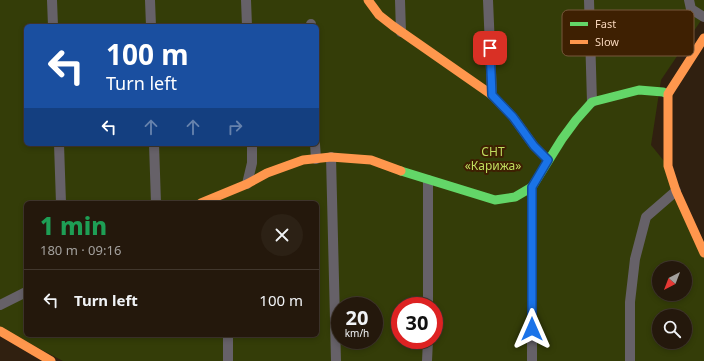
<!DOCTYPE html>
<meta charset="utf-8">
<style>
body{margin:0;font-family:"Noto Sans",sans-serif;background:#2c2115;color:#f1f3f6;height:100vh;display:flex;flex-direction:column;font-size:15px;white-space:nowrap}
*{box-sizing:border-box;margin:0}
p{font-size:13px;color:#a3a09d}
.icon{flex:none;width:22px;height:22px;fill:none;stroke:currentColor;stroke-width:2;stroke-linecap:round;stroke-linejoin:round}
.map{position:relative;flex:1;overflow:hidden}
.side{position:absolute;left:24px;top:201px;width:295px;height:136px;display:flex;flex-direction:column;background:#24180c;border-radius:6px;box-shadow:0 2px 6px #0003,0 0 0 1px #41372d}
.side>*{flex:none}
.top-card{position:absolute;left:24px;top:24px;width:295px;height:122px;border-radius:6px;box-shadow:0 2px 6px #0003,0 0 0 1px #41372d;background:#1a4fa0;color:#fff;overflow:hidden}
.needle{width:26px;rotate:222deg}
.fabs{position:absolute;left:652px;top:261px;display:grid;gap:8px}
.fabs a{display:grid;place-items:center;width:40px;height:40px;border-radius:50%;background:#24180c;box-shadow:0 2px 6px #0003,0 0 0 1px #41372d;font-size:20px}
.speed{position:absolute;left:331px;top:297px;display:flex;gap:8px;font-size:20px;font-weight:700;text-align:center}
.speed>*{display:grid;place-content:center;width:52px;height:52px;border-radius:50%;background:#24180c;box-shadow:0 2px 6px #0003,0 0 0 1px #41372d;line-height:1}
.speed small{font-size:10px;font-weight:400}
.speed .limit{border:6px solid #d22;background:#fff;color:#111}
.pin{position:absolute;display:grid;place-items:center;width:34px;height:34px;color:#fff;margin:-17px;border-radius:8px;box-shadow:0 2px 6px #0006}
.me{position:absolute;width:44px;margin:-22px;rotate:0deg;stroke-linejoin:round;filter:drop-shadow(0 0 3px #0008)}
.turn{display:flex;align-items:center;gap:14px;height:84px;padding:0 16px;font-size:18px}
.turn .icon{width:52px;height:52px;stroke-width:2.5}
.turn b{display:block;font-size:28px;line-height:34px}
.lanes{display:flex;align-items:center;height:38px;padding:0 16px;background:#0003;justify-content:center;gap:20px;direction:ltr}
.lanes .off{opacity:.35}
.round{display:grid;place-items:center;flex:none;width:42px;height:42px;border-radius:21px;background:#2c2115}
.summary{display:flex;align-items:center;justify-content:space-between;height:68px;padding:0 16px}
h1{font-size:24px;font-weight:800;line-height:30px;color:#1e9e55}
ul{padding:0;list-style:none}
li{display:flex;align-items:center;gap:12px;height:60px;padding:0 16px;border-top:1px solid #41372d}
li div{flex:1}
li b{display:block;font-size:15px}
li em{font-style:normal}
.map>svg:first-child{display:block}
.green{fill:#343d08;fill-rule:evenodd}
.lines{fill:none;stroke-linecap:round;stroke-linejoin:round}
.street{stroke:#666168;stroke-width:10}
.fast{stroke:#63d668;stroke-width:9}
.slow{stroke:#ff974d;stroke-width:9}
.route-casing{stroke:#114b97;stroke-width:10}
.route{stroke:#1a73e8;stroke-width:7}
.labels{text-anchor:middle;stroke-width:4;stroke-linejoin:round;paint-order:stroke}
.park-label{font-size:12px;fill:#c0de5e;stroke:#3e2002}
.key{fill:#3e2002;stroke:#76573a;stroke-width:1}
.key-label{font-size:11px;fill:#f7d6bb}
</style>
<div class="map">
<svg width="704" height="361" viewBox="0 0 704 361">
<rect width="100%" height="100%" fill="#302010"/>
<path class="green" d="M 0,0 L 704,0 L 704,16 L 661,80 L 651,145 L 668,166 L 704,253 L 704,361 L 63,361 L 0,328 ZM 26,26 L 317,26 L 317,144 L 26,144 ZM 26,203 L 317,203 L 317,335 L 26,335 ZM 659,268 L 685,268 L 685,294 L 659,294 ZM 340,306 L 374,306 L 374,340 L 340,340 ZM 400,306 L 434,306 L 434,340 L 400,340 ZM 659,316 L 685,316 L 685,342 L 659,342 Z"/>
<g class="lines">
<path class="street" d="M 52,0 L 53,26
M 150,0 L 151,26
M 246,0 L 247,26
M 400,0 L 401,32
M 488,0 L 492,95
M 589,0 L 592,102
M 689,0 L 691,9 L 704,17
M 311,24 L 311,26
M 59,144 L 61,203
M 154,144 L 156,203
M 315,144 L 316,159
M 331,157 L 336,361
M 247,184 L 252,163 L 252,144
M 532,187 L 532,361
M 0,305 L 26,292
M 428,306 L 428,180
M 228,335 L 228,361
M 427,361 L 428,340
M 630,361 L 630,302 L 635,259 L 646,217 L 676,191"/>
<path class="fast" d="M 401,171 L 495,200 L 515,197 L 532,187 L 562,139 L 576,120 L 592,102 L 639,90 L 663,92 L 668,94"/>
<path class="slow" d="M 368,0 L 379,15 L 393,26 L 492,95 L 513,117 L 534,146 L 548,160
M 704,38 L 668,94 L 668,166 L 676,191 L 704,253
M 201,203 L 247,184 L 267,173 L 303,160 L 331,157 L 371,160 L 401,171
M 0,331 L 51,361"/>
</g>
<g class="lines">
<defs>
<path id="route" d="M 490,48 L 492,95 L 513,117 L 534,146 L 548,160 L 532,187 L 532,329"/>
</defs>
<use href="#route" class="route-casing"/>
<use href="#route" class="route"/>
</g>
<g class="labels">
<g class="park-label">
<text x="493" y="156">СНТ<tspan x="493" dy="14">«Карижа»</tspan></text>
</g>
</g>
<rect x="562" y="10" width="132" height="46" rx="6" class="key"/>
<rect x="570" y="22" width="18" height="4" fill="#63d668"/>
<rect x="570" y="40" width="18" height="4" fill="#ff974d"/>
<g class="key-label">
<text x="595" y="28">Fast</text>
<text x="595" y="46">Slow</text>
</g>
</svg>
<div class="fabs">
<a><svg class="needle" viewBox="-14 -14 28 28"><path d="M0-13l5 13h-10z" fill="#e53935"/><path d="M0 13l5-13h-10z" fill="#a3a09d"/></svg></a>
<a><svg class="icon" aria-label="search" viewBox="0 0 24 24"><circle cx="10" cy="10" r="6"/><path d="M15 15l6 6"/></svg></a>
</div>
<div class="speed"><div>20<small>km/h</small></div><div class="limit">30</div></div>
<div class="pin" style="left:490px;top:48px;background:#d93025"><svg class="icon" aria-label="arrive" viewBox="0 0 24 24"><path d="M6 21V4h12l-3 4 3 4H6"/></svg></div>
<svg class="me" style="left:532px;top:329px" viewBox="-20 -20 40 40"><path d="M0-17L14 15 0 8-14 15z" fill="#1a73e8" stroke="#fff" stroke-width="4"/></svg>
<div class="top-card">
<div class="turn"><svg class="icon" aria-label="left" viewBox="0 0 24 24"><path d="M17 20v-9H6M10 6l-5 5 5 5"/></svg><div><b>100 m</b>Turn left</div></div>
<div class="lanes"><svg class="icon" aria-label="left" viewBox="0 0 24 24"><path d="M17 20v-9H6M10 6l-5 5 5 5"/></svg><svg class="icon off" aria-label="ahead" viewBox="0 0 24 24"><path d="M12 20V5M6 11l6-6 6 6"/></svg><svg class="icon off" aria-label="ahead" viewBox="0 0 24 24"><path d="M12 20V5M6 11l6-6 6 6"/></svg><svg class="icon off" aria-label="right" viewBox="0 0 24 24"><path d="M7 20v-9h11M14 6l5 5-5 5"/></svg></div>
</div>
<section class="side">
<div class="summary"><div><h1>1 min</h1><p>180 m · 09:16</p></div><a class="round"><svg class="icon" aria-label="close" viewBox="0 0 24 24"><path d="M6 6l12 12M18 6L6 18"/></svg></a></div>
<ul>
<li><svg class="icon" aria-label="left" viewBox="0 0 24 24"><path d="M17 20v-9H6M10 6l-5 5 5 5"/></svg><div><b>Turn left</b></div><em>100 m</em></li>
</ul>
</section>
</div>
